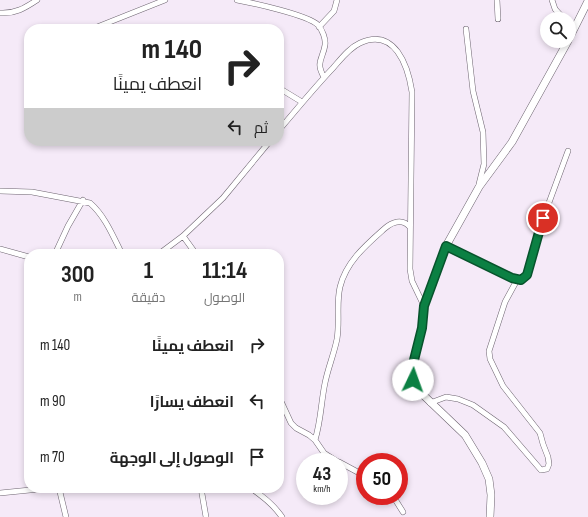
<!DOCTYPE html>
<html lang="ar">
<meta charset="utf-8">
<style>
body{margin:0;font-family:"Sofia Sans Condensed",Cairo,sans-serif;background:#f2f2f2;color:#222;direction:rtl;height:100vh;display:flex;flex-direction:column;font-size:15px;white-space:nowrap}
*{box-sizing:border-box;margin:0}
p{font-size:13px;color:#767676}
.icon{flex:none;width:22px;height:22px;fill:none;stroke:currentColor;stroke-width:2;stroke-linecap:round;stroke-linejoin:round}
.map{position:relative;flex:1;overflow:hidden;direction:ltr}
.side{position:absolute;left:24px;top:249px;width:260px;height:244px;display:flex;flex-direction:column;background:#fff;border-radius:16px;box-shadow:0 2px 6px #0003;direction:rtl}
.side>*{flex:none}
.hud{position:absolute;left:24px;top:24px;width:260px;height:122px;border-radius:16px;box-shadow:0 2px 6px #0003;direction:rtl;background:#fff;color:#222;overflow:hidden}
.buttons{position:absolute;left:540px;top:12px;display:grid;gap:8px}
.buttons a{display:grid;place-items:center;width:36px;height:36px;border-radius:50%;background:#fff;box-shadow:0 2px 6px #0003;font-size:20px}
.speed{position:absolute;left:296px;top:453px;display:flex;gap:8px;font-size:20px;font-weight:700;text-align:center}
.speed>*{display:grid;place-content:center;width:52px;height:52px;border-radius:50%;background:#fff;box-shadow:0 2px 6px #0003;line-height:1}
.speed small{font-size:10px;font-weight:400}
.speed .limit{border:6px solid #d22;background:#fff;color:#111}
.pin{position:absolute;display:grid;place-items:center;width:34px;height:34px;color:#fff;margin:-17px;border:2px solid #fff;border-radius:50%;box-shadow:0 1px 4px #0007}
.me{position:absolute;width:44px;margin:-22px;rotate:3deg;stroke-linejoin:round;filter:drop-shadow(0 0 3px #0008)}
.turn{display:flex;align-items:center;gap:14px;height:84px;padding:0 16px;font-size:18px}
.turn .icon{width:52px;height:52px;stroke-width:2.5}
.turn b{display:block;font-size:28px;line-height:34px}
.then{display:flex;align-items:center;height:38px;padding:0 16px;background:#0003;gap:8px;font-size:15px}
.eta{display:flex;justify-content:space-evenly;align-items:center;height:68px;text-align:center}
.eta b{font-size:24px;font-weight:700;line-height:28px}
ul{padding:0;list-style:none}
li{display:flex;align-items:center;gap:12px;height:56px;padding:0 16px}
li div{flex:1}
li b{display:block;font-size:15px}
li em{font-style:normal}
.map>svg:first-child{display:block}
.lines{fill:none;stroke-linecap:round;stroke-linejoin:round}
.street-casing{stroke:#6d6470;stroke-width:6}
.secondary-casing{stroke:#6d6470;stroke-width:8}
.street{stroke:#fff;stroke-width:5}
.secondary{stroke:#fff;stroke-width:7}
.route-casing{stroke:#07532c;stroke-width:10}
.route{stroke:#0b8043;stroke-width:7}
</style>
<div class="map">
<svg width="588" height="517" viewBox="0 0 588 517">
<rect width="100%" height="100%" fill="#f5eaf8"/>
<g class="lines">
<defs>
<path id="street" d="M 237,0 C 253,3 308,15 318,25 C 322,29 326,39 325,45 C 323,59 315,62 324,77
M 497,0 L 498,19
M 552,0 L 555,9 L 564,19
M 0,13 C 15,14 25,8 37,0
M 319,27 L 334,11 L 337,0
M 92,29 L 165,0
M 466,29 L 473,91 L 483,132 L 484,164 L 479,184
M 28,59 L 29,59
M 279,88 L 302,102
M 279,130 C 297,109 314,88 333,68 C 341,59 349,48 360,43 C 395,27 408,66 412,92 L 410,269 L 412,281 L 424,306
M 0,191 L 32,192 L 90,203 C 105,216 113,236 122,254
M 183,236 L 196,254
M 446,246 L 512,278 L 521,280 L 524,279 L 532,261 L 540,227 L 568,151
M 0,249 L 29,257
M 55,254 L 68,226 L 83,200
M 159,254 L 183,236 L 223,198 L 270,141
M 279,397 L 291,423 L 296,428 L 309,435 L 315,440 L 324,453 L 338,462
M 430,403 L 446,397 L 458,399 L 473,405 L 504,427 L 541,470 L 547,469 L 549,464 L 548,457 L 543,444 L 540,433 L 503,386 L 490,359 L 489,351 L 505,302 L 517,280
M 315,440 C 321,421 321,402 325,383 C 328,368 334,354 337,339 C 340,321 336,304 340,287 C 346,262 366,245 384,229 C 392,222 402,218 410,227
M 339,462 L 365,476
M 59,488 L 66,517
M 201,488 L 206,517
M 251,488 C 263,497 273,504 282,517
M 0,493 L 50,488
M 393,496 L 403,512"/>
<path id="secondary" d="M 569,39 L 588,1
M 490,517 L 491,495 L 489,479 L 482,463 L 465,435 L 418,390 L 413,380 L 413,364 L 422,328 L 424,306 L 446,246 L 479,187 L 512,142 L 568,41"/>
</defs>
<use href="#street" class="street-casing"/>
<use href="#secondary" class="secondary-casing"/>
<use href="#street" class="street"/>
<use href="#secondary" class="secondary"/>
</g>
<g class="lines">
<defs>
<path id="route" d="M 413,380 L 413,364 L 422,328 L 424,306 L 446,246 L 512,278 L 521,280 L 527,275 L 543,218"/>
</defs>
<use href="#route" class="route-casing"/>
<use href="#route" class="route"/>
</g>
</svg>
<div class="buttons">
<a><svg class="icon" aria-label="search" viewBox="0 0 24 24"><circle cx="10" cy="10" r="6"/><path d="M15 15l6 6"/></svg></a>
</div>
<div class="speed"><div>43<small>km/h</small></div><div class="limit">50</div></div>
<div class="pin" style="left:543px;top:218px;background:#d93025"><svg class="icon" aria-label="arrive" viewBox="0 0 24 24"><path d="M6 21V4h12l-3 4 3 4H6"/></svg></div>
<svg class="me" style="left:413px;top:380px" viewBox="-20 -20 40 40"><circle r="19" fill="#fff"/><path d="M0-13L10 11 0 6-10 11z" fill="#0b8043"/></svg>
<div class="hud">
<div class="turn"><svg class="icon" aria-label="right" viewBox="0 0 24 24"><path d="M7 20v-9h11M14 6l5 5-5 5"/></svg><div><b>140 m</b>انعطف يمينًا</div></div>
<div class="then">ثم<svg class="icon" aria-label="left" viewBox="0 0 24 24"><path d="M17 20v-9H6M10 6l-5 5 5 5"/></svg></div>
</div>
<section class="side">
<div class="eta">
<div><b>11:14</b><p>الوصول</p></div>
<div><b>1</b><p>دقيقة</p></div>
<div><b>300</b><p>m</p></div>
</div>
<ul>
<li><svg class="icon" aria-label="right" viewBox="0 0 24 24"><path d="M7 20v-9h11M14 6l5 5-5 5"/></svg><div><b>انعطف يمينًا</b></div><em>140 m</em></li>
<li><svg class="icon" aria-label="left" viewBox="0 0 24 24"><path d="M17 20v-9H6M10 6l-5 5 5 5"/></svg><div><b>انعطف يسارًا</b></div><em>90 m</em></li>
<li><svg class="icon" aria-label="arrive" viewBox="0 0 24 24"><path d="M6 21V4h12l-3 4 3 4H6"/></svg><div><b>الوصول إلى الوجهة</b></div><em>70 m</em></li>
</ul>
</section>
</div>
